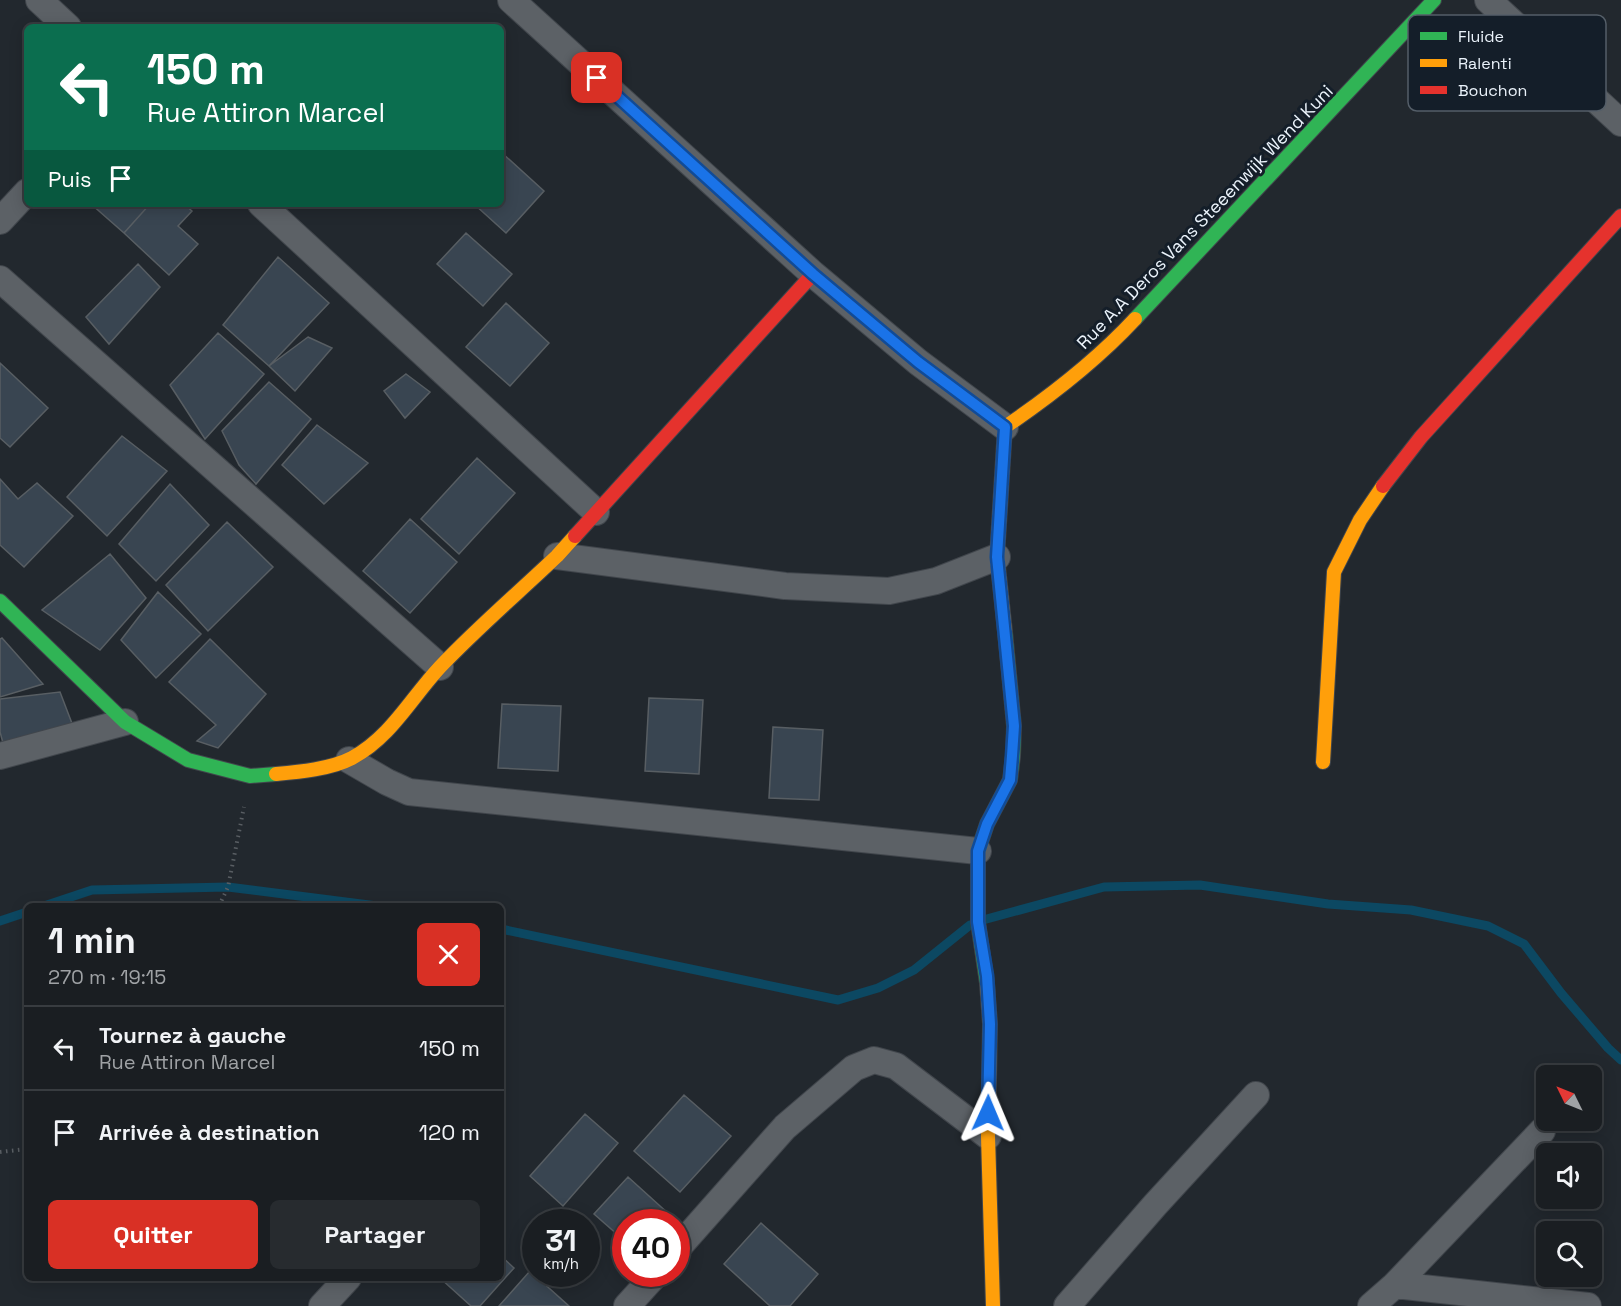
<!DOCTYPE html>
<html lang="fr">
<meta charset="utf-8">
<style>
body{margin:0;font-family:"Space Grotesk",sans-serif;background:#272b2f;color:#f1f3f6;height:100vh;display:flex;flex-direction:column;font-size:22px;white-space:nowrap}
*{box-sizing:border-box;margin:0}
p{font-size:20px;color:#9fa2a5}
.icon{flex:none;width:33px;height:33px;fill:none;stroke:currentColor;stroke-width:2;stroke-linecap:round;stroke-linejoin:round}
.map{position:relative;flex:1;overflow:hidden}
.sheet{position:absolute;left:24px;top:903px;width:480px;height:378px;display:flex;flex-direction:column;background:#1a1e22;border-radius:9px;box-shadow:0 3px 15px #0003,0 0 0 2px #383c40}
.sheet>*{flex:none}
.banner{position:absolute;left:24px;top:24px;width:480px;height:183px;border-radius:9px;box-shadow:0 3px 15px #0003,0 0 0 2px #383c40;background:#0b6e4f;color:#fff;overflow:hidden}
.needle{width:39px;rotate:313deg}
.fabs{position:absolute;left:1536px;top:1065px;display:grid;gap:12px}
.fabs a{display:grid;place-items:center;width:66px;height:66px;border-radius:9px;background:#1a1e22;box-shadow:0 3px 15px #0003,0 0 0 2px #383c40;font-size:30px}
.speed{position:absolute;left:522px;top:1209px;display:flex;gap:12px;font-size:30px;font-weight:700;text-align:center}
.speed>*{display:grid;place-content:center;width:78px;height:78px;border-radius:50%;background:#1a1e22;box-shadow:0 3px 15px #0003,0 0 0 2px #383c40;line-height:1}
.speed small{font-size:15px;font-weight:400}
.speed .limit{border:9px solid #d22;background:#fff;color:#111}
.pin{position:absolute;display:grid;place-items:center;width:51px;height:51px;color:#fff;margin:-26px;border-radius:12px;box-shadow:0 3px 9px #0006}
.me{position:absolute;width:66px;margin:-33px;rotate:1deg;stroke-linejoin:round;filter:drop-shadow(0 0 4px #0008)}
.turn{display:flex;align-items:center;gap:21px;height:126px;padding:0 24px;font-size:27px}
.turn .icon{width:78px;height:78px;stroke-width:2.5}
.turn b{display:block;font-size:42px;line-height:51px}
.then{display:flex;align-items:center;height:57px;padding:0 24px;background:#0003;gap:12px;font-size:22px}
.round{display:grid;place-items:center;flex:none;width:63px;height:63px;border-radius:9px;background:#272b2f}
.overview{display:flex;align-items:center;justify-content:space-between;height:102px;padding:0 24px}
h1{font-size:36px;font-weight:700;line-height:45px}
.button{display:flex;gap:12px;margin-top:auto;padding:12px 24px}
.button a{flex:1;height:69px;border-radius:9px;background:#d93025;color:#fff;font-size:24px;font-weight:700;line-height:69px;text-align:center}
.button a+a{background:#272b2f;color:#f1f3f6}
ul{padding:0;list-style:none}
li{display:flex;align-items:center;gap:18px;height:84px;padding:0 24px;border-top:2px solid #383c40}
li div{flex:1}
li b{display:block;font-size:22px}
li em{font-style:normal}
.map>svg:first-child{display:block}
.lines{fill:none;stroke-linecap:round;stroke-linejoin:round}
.stream{stroke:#0c4862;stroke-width:9}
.building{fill:#394551;stroke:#585e63;stroke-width:1.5}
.street-casing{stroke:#41464c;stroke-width:28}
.fast-casing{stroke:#41464c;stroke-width:16}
.slow-casing{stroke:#41464c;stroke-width:16}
.jam-casing{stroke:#41464c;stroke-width:16}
.path{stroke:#595e63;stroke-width:4;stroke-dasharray:1.5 4.5;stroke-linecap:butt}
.street{stroke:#5c6166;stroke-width:26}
.fast{stroke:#30b455;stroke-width:14}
.slow{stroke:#ff9f0a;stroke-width:14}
.jam{stroke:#e5322d;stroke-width:14}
.route-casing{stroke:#114b97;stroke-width:15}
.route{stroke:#1a73e8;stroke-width:10}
.labels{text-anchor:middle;stroke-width:6;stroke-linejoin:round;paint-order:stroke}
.street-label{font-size:18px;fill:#ebf3fb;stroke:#141e29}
.key{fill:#141e29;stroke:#545e68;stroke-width:1.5}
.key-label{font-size:16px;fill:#ebf3fb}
</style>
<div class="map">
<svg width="1621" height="1306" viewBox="0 0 1621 1306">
<rect width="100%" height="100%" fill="#22282e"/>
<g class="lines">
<path class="stream" d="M 44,906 L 92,890 L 228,887 L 377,906
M 983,920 L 1104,887 L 1200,885 L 1328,904 L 1411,910 L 1488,926 L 1524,944 L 1561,993 L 1608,1048 L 1621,1060
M 0,921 L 27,912
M 501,929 L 838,1000 L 878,988 L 914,970 L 970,925"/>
</g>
<path class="building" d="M 501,152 L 544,191 L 506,233 L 474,204 L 501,204 Z
M 91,204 L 150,204 L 124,233 Z
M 150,204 L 184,204 L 192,211 L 178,226 L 198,244 L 169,275 L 124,233 Z
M 466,233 L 512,274 L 483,306 L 437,264 Z
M 278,257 L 329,303 L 269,366 L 223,325 Z
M 138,264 L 160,287 L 109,344 L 86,317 Z
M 506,303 L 549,343 L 510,386 L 466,347 Z
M 218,333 L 264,374 L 205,439 L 170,385 Z
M 308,337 L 332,348 L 295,391 L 269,366 Z
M 0,363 L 48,408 L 10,447 L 0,438 Z
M 406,374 L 430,392 L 405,418 L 384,391 Z
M 269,382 L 311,419 L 256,484 L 239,465 L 222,431 Z
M 317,425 L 368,463 L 324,504 L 282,465 Z
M 122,436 L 167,471 L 107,536 L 67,497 Z
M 477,458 L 515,493 L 459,554 L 421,519 Z
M 0,479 L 18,499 L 37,483 L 73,516 L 24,567 L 0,545 Z
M 170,484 L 209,525 L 156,581 L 119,544 Z
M 410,519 L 457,562 L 410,613 L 363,571 Z
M 227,522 L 273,567 L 208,631 L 166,585 Z
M 110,554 L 146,598 L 100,650 L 42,610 Z
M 158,592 L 201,634 L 156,678 L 121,640 Z
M 2,638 L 43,684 L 0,697 L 0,639 Z
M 210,639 L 266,694 L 218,748 L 197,741 L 216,725 L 169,682 Z
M 60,692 L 73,726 L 3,743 L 0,732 L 0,699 Z
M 649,698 L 703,700 L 699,774 L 645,771 Z
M 502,704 L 561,706 L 558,771 L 498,768 Z
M 773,727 L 823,730 L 819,800 L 769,798 Z
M 684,1095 L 731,1136 L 680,1192 L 634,1151 Z
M 585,1114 L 618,1143 L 563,1206 L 530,1176 Z
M 628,1177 L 670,1215 L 663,1222 L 626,1222 L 626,1242 L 594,1214 Z
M 761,1223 L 818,1274 L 790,1306 L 770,1306 L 724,1264 Z
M 501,1256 L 514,1268 L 480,1306 L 471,1306 L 440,1278 L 501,1278 Z
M 530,1271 L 569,1306 L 499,1306 Z"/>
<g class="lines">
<defs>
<path id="street" d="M 39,0 L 68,27
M 511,0 L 813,274 L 918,362 L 1005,427
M 1488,0 L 1621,123
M 261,204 L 596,512
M 0,221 L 27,192
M 0,279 L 440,667
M 557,556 L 785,586 L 889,591 L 936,581 L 997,557
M 0,756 L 125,722
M 349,760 L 387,782 L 409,792 L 978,851
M 676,1250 L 785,1127 L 854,1068 L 874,1060 L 896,1066 L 988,1136
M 1395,1285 L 1588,1306
M 322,1306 L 348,1278
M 627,1306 L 656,1274
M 1067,1306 L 1155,1205 L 1256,1095
M 1371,1306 L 1395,1285 L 1542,1131"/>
<path id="fast" d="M 1135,319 L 1434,0
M 0,601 L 125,722 L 188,760 L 250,776 L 276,774
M 987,983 L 978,922 L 978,851 L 987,824 L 1010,780 L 1013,756 L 1014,726 L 1005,632"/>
<path id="slow" d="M 1005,632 L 997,557 L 1005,427 C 1052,395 1096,361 1135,319
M 1323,762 L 1334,572 L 1360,520 L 1383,486
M 276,774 C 299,772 331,769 352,758 C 391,737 411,698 440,667 C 477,628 518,593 557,556 L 575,536
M 987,983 L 990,1024 L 988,1136 L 993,1306"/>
<path id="jam" d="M 1383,486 L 1421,437 L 1621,216
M 575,536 L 813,274"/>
</defs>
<use href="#street" class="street-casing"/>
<use href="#fast" class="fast-casing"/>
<use href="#slow" class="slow-casing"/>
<use href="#jam" class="jam-casing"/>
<path class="path" d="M 219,906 L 228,887 L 244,807
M 0,1152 L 27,1149"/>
<use href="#street" class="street"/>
<use href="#fast" class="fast"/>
<use href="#slow" class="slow"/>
<use href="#jam" class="jam"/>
</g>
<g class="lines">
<defs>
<path id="route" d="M 597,78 L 813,274 L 918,362 L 1005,427 L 997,557 L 1014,726 L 1012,756 L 1010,780 L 987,824 L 978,851 L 978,922 L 987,976 L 990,1024 L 988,1113"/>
</defs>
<use href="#route" class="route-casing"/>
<use href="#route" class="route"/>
</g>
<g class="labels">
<g class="street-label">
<text transform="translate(1205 217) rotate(-46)" y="6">Rue A.A Deros Vans Steeenwijk Wend Kuni</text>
</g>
</g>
<rect x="1408" y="15" width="198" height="96" rx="9" class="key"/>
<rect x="1420" y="32" width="27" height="8" fill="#30b455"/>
<rect x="1420" y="59" width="27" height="8" fill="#ff9f0a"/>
<rect x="1420" y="86" width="27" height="8" fill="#e5322d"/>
<g class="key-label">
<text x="1458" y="42">Fluide</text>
<text x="1458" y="69">Ralenti</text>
<text x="1458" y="96">Bouchon</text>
</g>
</svg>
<div class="fabs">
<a><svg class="needle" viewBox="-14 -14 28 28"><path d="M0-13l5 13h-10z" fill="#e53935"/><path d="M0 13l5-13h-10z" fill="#9fa2a5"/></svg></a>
<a><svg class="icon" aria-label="sound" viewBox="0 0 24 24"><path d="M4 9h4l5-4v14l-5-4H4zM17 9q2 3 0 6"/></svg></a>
<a><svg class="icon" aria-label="search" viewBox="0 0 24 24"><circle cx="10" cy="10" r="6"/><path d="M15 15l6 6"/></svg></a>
</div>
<div class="speed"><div>31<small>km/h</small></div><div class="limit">40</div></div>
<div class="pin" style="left:597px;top:78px;background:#d93025"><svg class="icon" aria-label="arrive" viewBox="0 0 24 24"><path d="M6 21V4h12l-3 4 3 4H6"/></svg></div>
<svg class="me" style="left:988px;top:1113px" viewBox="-20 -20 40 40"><path d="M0-17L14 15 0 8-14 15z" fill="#1a73e8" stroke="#fff" stroke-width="4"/></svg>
<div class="banner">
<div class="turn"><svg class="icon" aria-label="left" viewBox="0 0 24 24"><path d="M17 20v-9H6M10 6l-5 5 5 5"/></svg><div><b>150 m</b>Rue Attiron Marcel</div></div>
<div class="then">Puis<svg class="icon" aria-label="arrive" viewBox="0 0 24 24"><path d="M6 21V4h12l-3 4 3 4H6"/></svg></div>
</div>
<section class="sheet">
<div class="overview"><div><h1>1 min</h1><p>270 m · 19:15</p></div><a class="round" style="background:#d93025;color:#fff"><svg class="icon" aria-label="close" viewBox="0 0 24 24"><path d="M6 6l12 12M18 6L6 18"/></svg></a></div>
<ul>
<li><svg class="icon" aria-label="left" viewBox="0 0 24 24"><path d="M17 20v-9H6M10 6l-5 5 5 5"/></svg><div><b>Tournez à gauche</b><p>Rue Attiron Marcel</p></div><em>150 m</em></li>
<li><svg class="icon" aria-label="arrive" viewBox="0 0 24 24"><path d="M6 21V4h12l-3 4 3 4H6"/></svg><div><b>Arrivée à destination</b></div><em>120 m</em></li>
</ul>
<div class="button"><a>Quitter</a><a>Partager</a></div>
</section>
</div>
